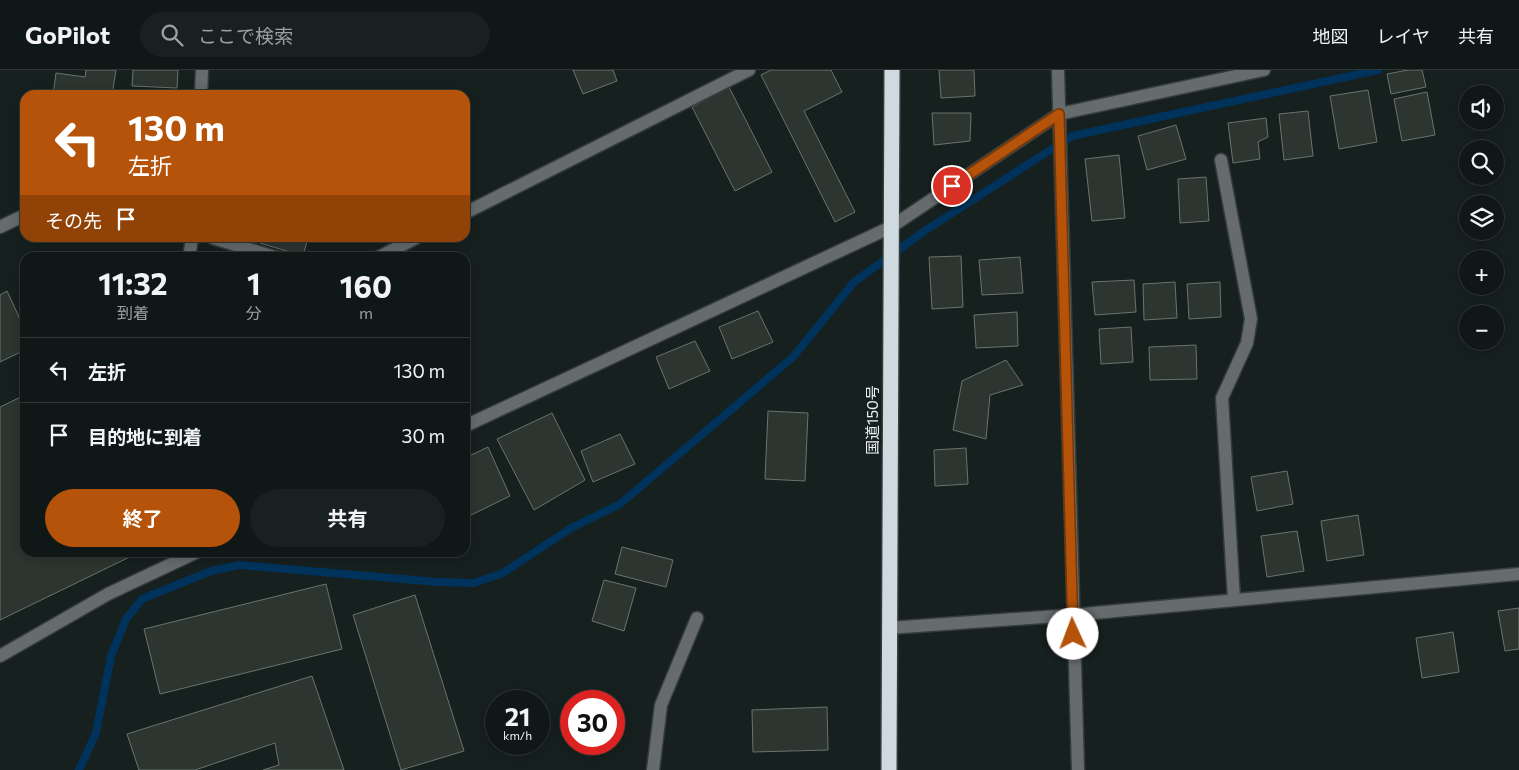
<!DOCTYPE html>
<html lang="ja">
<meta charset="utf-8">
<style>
body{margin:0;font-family:Commissioner,"Noto Sans JP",sans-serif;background:#192120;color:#f1f3f6;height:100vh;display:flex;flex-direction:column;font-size:19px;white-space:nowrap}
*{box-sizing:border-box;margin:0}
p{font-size:16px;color:#9ca0a1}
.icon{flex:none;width:28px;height:28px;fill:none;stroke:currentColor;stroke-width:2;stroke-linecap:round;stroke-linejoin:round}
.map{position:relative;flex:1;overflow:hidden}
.side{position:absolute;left:20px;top:182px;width:450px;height:305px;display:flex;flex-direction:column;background:#101817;border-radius:15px;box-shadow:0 2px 12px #0003,0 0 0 1px #303736}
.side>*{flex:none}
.banner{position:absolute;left:20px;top:20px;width:450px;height:152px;border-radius:15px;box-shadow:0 2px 12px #0003,0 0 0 1px #303736;background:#b45309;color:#fff;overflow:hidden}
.tools{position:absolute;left:1459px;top:15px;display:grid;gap:10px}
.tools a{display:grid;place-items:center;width:45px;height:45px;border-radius:50%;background:#101817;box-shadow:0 2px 12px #0003,0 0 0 1px #303736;font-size:25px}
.speed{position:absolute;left:485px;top:620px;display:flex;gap:10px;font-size:25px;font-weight:700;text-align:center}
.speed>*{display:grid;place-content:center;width:65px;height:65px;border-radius:50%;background:#101817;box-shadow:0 2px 12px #0003,0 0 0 1px #303736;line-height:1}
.speed small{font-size:12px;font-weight:400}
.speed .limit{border:8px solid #d22;background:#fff;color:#111}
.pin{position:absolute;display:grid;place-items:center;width:42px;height:42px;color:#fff;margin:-21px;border:2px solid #fff;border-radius:50%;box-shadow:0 1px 5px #0007}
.me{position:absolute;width:55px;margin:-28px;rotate:358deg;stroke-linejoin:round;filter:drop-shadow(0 0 4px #0008)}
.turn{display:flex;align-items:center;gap:18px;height:105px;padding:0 25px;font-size:22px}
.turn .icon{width:65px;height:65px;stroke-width:2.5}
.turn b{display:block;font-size:35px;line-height:42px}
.then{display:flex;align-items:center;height:48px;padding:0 25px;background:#0003;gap:10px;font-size:19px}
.eta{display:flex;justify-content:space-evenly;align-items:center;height:85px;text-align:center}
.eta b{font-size:30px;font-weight:700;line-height:35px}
.button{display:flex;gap:10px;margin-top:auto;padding:10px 25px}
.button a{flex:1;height:58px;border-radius:30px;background:#b45309;color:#fff;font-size:20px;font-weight:700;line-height:58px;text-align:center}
.button a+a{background:#192120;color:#f1f3f6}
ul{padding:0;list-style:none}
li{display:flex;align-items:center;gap:15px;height:65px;padding:0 25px;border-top:1px solid #303736}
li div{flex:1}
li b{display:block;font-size:19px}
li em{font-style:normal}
header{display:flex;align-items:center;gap:30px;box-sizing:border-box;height:70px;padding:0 25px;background:#101817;border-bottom:1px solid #303736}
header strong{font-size:24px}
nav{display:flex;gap:28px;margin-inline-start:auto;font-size:18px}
.search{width:350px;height:45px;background:#192120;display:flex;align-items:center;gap:12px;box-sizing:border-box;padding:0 18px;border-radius:28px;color:#9ca0a1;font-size:19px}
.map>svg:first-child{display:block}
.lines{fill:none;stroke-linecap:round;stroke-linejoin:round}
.stream{stroke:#00335c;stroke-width:8}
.building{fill:#2c3530;stroke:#69746e}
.street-casing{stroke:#343d3c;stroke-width:15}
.highway-casing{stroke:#343d3c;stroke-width:18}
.street{stroke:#666b6d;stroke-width:12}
.highway{stroke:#cedadf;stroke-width:15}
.route-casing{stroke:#753606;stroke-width:12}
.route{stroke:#b45309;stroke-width:9}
.labels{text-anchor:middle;stroke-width:5;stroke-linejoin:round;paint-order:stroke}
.street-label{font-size:15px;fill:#eaf1f0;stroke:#16201f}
</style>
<header>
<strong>GoPilot</strong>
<div class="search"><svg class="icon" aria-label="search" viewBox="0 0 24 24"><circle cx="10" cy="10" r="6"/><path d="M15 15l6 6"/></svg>ここで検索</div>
<nav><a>地図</a><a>レイヤ</a><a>共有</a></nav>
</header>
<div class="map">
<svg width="1519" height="700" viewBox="0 0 1519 700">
<rect width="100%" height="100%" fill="#16201f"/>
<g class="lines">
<path class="stream" d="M 79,700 L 96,663 L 111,586 L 126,549 L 142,529 L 211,501 L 239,495 L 438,512 L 474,513 L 503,503 L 571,458 L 620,434 L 793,287 L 854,212 L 926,160 L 1072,66 L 1378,0"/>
</g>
<path class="building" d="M 86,0 L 116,0 L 112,25 L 53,25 L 56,3 L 85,7 Z
M 133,0 L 178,0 L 177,18 L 132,16 Z
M 573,0 L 613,0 L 617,11 L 583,24 Z
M 771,0 L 831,0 L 842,22 L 804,41 L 855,142 L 835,152 L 761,5 Z
M 939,0 L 974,0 L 975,26 L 941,28 Z
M 1408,0 L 1422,0 L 1426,17 L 1391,24 L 1387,4 Z
M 729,17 L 772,102 L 735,121 L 692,37 Z
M 1368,20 L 1377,72 L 1339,79 L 1330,26 Z
M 1427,22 L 1435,65 L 1402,71 L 1394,29 Z
M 1308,41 L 1313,86 L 1284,90 L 1279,44 Z
M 932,43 L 971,43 L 970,71 L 934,75 Z
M 1266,48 L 1268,67 L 1258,72 L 1260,89 L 1233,93 L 1228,53 Z
M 1176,55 L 1186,89 L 1147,100 L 1138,66 Z
M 1119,85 L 1125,148 L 1092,151 L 1085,89 Z
M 1206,107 L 1209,151 L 1180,153 L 1178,109 Z
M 262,168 L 308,168 L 303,186 L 260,173 Z
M 961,186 L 963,237 L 932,239 L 929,187 Z
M 1020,187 L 1023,223 L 982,225 L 979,190 Z
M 1134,210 L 1136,242 L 1095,245 L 1092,212 Z
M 1175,212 L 1177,248 L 1144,250 L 1143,214 Z
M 1220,212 L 1221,247 L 1189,249 L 1187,214 Z
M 7,221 L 25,260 L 25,280 L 0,292 L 0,225 Z
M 758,241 L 773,272 L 732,289 L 719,257 Z
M 1017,242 L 1018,276 L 976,278 L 974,245 Z
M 1131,257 L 1133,292 L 1101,294 L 1099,259 Z
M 695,271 L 710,301 L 669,319 L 656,287 Z
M 1196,275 L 1197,309 L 1150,310 L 1149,277 Z
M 1006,290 L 1023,315 L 990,325 L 986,369 L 953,360 L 962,311 Z
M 25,325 L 25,482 L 140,482 L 0,550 L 0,337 Z
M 768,341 L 808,343 L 805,411 L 765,409 Z
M 552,343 L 585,410 L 534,440 L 497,369 Z
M 620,364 L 635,394 L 593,412 L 581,381 Z
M 488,377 L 510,426 L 465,448 L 465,388 Z
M 966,378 L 968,414 L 935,416 L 934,380 Z
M 1287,401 L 1293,434 L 1257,441 L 1251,407 Z
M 1358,445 L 1364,485 L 1327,491 L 1321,451 Z
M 1297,461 L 1304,501 L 1267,507 L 1261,466 Z
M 622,477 L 673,490 L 666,517 L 615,504 Z
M 604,510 L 636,518 L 624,561 L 592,551 Z
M 326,514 L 342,579 L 160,624 L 144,559 Z
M 415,525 L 464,681 L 401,700 L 353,545 Z
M 1519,538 L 1519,579 L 1505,581 L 1498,541 Z
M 1453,562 L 1459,602 L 1422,608 L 1416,568 Z
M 312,606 L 344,700 L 263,700 L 279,695 L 275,673 L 195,700 L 139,700 L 127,664 Z
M 827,637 L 828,680 L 753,682 L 752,640 Z"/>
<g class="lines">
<defs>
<path id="street" d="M 1058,0 L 1078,700
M 201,25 L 202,0
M 1221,90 L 1251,249 L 1247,273 L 1222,328 L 1234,530
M 465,143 L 749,0
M 0,157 L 25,145
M 213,168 L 278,188
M 189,188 L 192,168
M 377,188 L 416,168
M 465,356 L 891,157 L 1059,44 L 1264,0
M 889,558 L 1072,545 L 1519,504
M 0,586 L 108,524 L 197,482
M 653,700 L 661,635 L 697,548"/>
<path id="highway" d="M 889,700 L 892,0"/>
</defs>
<use href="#street" class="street-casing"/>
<use href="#highway" class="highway-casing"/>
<use href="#street" class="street"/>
<use href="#highway" class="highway"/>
</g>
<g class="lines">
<defs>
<path id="route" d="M 952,116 L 1059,44 L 1073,564"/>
</defs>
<use href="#route" class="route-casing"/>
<use href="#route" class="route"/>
</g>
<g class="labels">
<g class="street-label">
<text transform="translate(873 350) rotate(-90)" y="5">国道150号</text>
</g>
</g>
</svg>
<div class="tools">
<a><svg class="icon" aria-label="sound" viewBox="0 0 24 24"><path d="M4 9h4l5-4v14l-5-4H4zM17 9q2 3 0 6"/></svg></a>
<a><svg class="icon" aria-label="search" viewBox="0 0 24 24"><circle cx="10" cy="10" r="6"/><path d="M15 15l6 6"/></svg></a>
<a><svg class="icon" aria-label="layers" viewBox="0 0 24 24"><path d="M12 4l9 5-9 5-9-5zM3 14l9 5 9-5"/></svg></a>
<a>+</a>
<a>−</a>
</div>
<div class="speed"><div>21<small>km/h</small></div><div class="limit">30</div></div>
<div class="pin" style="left:952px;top:116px;background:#d93025"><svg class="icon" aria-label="arrive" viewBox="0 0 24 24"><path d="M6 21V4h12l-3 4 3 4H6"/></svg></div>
<svg class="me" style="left:1073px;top:564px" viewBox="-20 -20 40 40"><circle r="19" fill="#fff"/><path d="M0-13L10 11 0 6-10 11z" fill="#b45309"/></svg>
<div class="banner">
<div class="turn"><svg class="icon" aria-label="left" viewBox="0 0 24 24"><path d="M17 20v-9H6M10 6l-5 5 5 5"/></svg><div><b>130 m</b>左折</div></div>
<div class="then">その先<svg class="icon" aria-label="arrive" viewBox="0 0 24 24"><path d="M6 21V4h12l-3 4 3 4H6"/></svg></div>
</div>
<section class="side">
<div class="eta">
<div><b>11:32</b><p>到着</p></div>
<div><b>1</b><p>分</p></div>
<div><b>160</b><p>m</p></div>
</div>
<ul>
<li><svg class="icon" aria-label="left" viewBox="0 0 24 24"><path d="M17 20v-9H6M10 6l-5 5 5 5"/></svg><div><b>左折</b></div><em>130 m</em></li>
<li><svg class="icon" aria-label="arrive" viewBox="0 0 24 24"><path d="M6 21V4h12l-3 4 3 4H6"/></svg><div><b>目的地に到着</b></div><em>30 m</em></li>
</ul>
<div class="button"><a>終了</a><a>共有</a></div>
</section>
</div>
